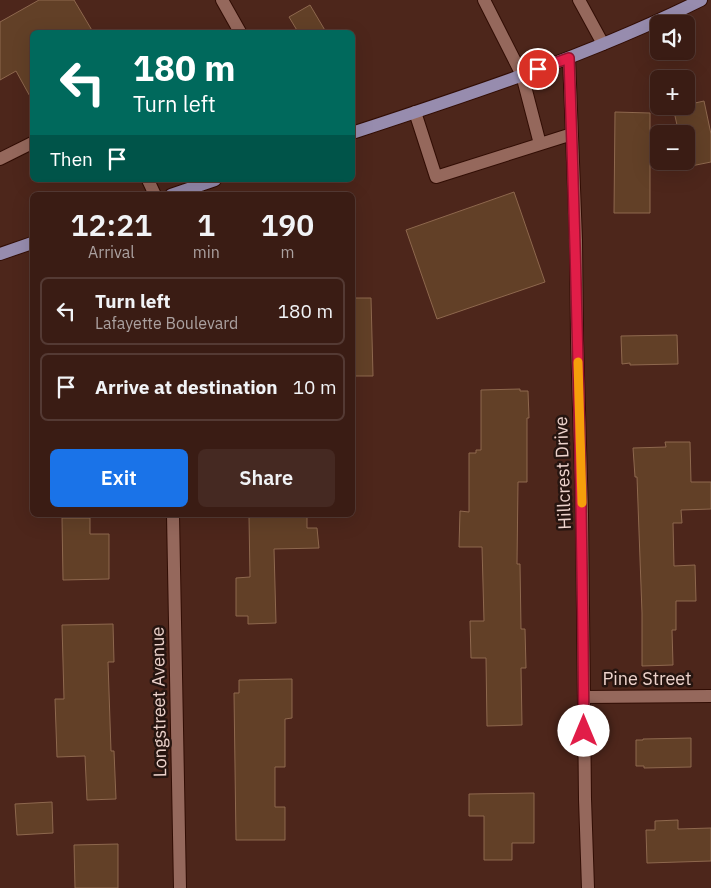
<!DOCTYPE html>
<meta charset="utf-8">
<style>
body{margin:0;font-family:"IBM Plex Sans",sans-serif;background:#452922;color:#f1f3f6;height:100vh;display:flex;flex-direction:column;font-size:19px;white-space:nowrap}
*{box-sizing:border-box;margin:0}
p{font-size:16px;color:#aba1a0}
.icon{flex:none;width:28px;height:28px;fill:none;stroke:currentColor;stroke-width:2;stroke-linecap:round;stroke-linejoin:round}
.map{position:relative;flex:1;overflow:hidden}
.drawer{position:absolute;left:30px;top:192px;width:325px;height:325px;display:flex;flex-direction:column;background:#3a1c14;border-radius:8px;box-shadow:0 5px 20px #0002,0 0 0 1px #543a34}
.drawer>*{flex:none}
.banner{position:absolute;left:30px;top:30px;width:325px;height:152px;border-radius:8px;box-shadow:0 5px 20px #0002,0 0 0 1px #543a34;background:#00695c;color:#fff;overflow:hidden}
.fabs{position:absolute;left:650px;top:15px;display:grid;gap:10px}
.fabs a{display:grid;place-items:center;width:45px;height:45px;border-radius:8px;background:#3a1c14;box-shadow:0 5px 20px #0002,0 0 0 1px #543a34;font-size:25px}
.pin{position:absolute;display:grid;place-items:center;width:42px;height:42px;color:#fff;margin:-21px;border:2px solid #fff;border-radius:50%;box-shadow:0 1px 5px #0007}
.me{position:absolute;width:55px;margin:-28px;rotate:0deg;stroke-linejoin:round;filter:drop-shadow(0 0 4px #0008)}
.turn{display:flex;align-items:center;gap:18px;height:105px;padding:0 20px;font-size:22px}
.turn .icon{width:65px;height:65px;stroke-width:2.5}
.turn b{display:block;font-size:35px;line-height:42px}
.then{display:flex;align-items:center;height:48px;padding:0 20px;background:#0003;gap:10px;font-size:19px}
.eta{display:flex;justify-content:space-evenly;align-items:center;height:85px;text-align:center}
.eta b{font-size:30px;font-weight:600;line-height:35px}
.cta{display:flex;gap:10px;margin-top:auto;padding:10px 20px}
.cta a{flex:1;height:58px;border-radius:8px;background:#1a73e8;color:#fff;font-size:20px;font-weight:600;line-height:58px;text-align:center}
.cta a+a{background:#452922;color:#f1f3f6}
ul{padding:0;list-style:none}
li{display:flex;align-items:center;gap:15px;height:68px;margin:0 10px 8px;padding:0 10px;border:2px solid #543a34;border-radius:8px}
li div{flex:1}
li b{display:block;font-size:19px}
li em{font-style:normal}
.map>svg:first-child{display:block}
.building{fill:#624027;stroke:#8e684e}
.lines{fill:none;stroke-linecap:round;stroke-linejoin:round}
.minor-casing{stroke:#310d04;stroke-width:14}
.major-casing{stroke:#310d04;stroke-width:14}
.minor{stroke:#95685c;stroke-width:12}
.major{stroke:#978cae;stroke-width:12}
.route-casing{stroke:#92132f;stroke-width:12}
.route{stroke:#e11d48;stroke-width:9}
.slow{stroke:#f59e0b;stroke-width:9}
.labels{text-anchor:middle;stroke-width:5;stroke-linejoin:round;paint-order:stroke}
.street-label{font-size:18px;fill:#edd3cc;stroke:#261510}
</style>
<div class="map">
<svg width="711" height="888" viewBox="0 0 711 888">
<rect width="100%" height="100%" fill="#4d261b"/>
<path class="building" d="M 39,0 L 74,0 L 93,32 L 32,32 L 32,100 L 16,71 L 0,80 L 0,22 Z
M 310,5 L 326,32 L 298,32 L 289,17 Z
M 704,101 L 711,134 L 711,162 L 686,167 L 685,161 L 686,161 L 686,134 L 679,134 L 673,107 L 686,106 L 686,105 Z
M 615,112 L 650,113 L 650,213 L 614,213 Z
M 514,192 L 545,282 L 437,319 L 406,230 Z
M 352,298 L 371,298 L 373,376 L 352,376 Z
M 677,335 L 678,364 L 630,365 L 630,363 L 622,364 L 621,336 Z
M 520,389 L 520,391 L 528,391 L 529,418 L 527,418 L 527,482 L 518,482 L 517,564 L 520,564 L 521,629 L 525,629 L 526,668 L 521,668 L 522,725 L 487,726 L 486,658 L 471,658 L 470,621 L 484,621 L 482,547 L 459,547 L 460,511 L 469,512 L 469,453 L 476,453 L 476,450 L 481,450 L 481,390 Z
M 665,442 L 690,442 L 691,482 L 711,482 L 711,509 L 681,510 L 682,523 L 673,523 L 674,566 L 695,565 L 696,601 L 676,601 L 676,630 L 672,630 L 673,665 L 642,666 L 642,613 L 637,477 L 635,477 L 633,448 L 666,447 Z
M 307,516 L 307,528 L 317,528 L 319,548 L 274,549 L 276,623 L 248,624 L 248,616 L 236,616 L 236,578 L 250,577 L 249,517 Z
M 62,518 L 90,518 L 90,534 L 109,534 L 109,579 L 63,580 Z
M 113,624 L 114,662 L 108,662 L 111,751 L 114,751 L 116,799 L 87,800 L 85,756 L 57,757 L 55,699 L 64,699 L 62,625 Z
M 292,679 L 292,718 L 285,719 L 285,767 L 275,767 L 275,807 L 285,807 L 285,840 L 236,840 L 234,693 L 239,693 L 239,680 Z
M 691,738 L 691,767 L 644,768 L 644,766 L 636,766 L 636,740 L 643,740 L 643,739 Z
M 534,793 L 534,843 L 512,843 L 512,860 L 484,860 L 484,816 L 469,816 L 469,794 Z
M 52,802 L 53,833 L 17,835 L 15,804 Z
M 678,820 L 678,829 L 711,828 L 711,861 L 647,863 L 646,830 L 655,830 L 655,821 Z
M 118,844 L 118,888 L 75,888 L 74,845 Z"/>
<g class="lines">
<defs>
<path id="minor" d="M 222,0 L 240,32
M 484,0 L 522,75 L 540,144
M 579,0 L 603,44
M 569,58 L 576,240 L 577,340 L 582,514 L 585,799 L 588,888
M 415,112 L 436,177 L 572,134
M 0,159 L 32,143
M 148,180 L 155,195
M 173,515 L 180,888
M 584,697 L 711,696"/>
<path id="major" d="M 352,133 C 471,94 590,55 701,0
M 171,195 L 215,180
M 0,254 L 32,243"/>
</defs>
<use href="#minor" class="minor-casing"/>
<use href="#major" class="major-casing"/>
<use href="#minor" class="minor"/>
<use href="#major" class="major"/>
</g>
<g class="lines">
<defs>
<path id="route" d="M 538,69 L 569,58 C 577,282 582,507 584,731"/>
</defs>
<use href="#route" class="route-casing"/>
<use href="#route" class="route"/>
<path class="slow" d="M 578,362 L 582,503"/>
</g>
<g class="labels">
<g class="street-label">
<text transform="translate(563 473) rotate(-92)" y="6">Hillcrest Drive</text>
<text x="647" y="685">Pine Street</text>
<text transform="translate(159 702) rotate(-91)" y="6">Longstreet Avenue</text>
</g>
</g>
</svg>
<div class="fabs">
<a><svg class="icon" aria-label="sound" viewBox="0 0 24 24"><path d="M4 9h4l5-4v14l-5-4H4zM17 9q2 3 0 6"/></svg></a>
<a>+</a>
<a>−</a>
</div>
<div class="pin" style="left:538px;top:69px;background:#d93025"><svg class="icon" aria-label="arrive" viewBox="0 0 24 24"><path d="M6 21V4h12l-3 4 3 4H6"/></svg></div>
<svg class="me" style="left:584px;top:731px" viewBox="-20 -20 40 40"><circle r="19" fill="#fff"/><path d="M0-13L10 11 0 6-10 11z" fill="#e11d48"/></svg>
<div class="banner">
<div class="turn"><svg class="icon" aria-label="left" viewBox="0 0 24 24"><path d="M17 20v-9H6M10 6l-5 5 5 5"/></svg><div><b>180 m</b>Turn left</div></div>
<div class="then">Then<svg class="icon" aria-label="arrive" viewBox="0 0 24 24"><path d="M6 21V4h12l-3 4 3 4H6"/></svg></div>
</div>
<section class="drawer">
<div class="eta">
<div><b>12:21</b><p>Arrival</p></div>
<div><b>1</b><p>min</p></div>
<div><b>190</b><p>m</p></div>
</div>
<ul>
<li><svg class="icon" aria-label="left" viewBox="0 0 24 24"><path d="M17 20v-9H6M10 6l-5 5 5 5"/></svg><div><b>Turn left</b><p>Lafayette Boulevard</p></div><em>180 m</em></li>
<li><svg class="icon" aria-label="arrive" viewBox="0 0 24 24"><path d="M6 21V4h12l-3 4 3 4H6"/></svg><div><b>Arrive at destination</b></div><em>10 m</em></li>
</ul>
<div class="cta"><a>Exit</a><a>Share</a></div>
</section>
</div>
